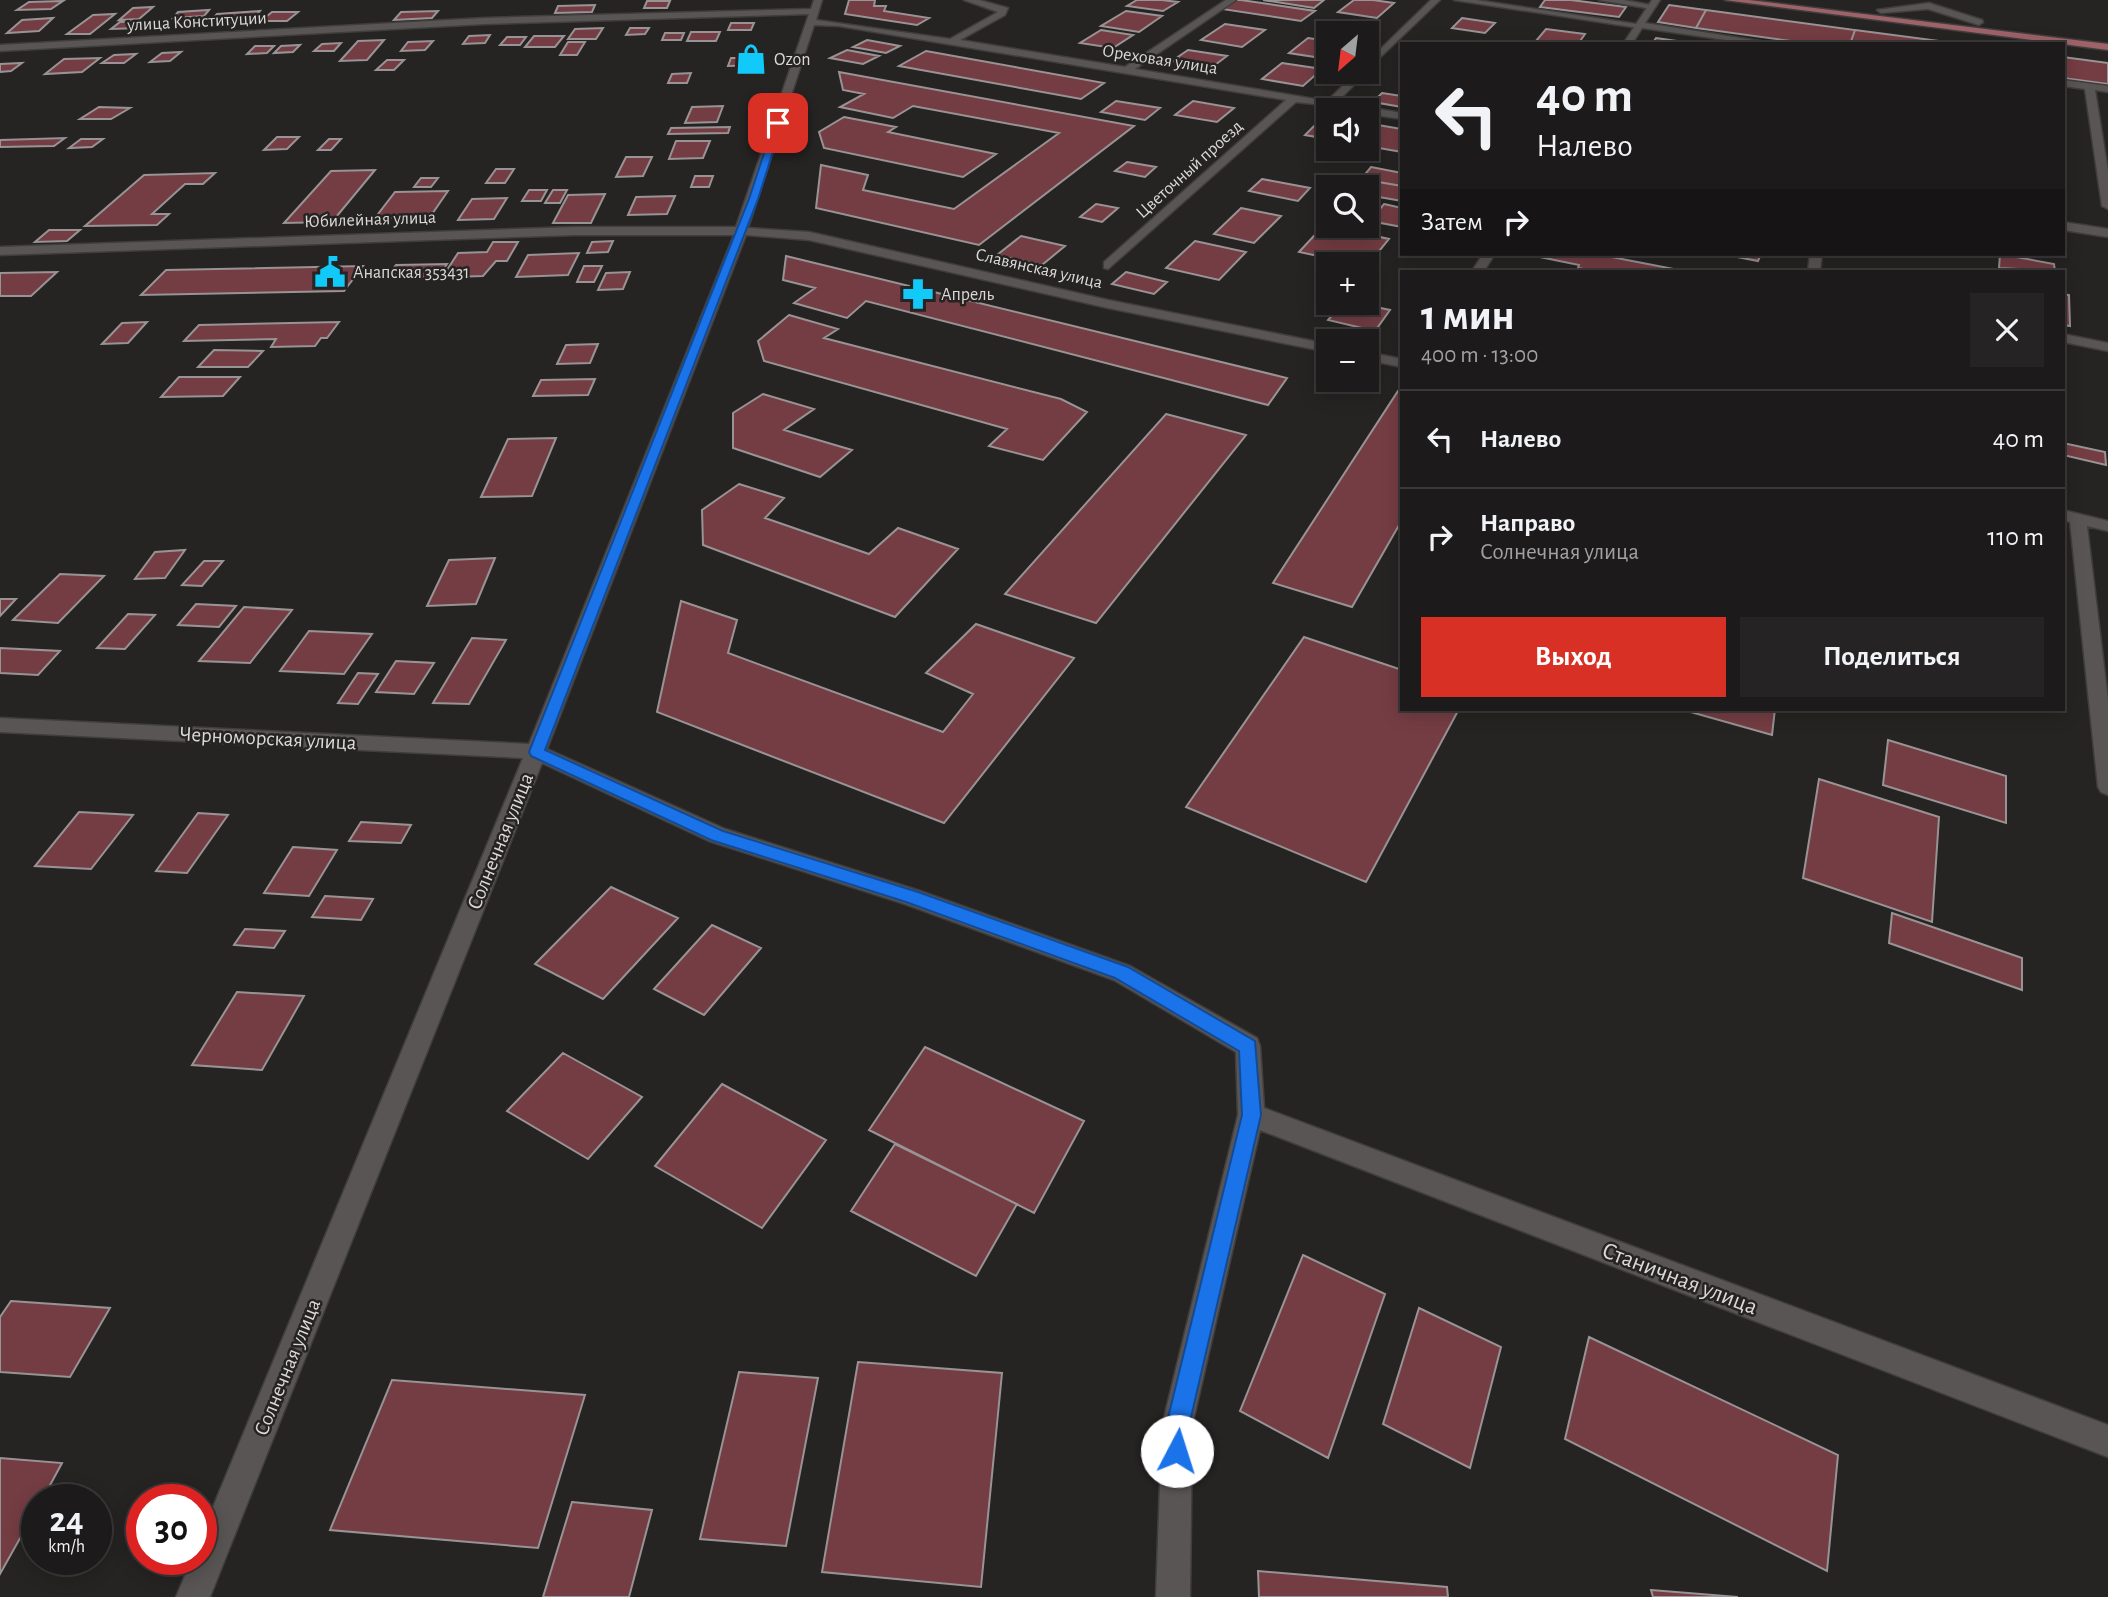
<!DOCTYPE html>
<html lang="ru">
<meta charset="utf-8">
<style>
body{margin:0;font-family:"Alegreya Sans",sans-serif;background:#252323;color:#f1f3f6;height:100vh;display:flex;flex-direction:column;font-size:26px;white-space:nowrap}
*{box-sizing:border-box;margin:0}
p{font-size:23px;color:#a0a1a2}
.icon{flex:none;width:38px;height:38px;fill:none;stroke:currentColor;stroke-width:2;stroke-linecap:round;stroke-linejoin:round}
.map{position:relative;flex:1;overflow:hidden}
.details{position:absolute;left:1400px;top:270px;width:665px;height:441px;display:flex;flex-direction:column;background:#1c1a1a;border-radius:0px;box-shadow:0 4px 18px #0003,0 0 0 2px #3a3839}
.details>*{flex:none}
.guide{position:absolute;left:1400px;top:42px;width:665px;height:214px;border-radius:0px;box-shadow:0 4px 18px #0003,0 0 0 2px #3a3839;background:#1c1a1a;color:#f1f3f6;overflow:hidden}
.needle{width:46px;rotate:208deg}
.buttons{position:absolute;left:1316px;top:21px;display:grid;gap:14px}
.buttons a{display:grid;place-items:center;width:63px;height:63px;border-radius:0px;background:#1c1a1a;box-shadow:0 4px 18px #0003,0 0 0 2px #3a3839;font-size:35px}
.speed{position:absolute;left:21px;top:1484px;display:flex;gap:14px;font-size:35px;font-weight:700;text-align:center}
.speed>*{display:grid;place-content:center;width:91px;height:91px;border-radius:50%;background:#1c1a1a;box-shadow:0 4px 18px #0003,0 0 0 2px #3a3839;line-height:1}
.speed small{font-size:18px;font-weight:400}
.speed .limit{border:10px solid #d22;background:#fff;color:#111}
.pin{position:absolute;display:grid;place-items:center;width:60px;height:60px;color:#fff;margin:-30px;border-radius:14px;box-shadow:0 4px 10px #0006}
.me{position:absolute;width:77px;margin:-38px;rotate:5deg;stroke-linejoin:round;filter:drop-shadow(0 0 5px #0008)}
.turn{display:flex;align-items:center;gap:24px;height:147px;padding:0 21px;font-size:32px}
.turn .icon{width:91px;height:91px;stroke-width:2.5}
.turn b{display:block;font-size:49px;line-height:60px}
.then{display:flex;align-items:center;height:66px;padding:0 21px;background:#0003;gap:14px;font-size:26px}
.round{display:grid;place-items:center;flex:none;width:74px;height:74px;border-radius:0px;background:#252323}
.headline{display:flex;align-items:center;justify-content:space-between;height:119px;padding:0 21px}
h1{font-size:42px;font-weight:600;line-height:52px}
.primary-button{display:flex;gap:14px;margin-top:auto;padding:14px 21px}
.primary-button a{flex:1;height:80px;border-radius:0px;background:#d93025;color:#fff;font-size:28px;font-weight:600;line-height:80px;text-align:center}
.primary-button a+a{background:#252323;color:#f1f3f6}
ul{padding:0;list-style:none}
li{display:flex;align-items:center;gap:21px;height:98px;padding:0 21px;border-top:2px solid #3a3839}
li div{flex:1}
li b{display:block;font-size:26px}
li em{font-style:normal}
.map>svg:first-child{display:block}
.building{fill:#743d43;stroke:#989394;stroke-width:2}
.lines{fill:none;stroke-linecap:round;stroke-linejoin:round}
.lane-casing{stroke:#403d3d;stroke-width:3}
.street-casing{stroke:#403d3d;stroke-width:3}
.primary-casing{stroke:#403d3d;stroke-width:3}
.lane{fill:#595555;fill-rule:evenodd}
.street{fill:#595555;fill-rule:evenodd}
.primary{fill:#9e6269;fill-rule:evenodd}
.route{fill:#1a73e8;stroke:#114b97;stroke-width:2}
.labels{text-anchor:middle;stroke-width:5;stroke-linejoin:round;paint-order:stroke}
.far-street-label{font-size:18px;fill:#dbd8d8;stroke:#262323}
.far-poi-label{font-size:18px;fill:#dbd8d8;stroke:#262323;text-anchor:start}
.street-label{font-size:21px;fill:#dbd8d8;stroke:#262323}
.near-street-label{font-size:24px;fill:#dbd8d8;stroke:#262323}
</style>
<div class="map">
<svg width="2108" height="1597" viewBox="0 0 2108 1597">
<rect width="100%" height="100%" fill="#262323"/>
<path class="building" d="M 849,0 L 875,0 L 874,6 L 886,6 L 884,11 L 929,18 L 917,25 L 845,14 Z
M 1137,0 L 1162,0 L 1178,2 L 1163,11 L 1127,6 Z
M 1235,0 L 1241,0 L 1315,11 L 1301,21 L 1222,9 Z
M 1263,0 L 1324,0 L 1314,8 Z
M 1354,0 L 1373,0 L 1394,3 L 1377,18 L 1338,12 Z
M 1545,0 L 1571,0 L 1626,7 L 1619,17 L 1540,7 Z
M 63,1 L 51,9 L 17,10 L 29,2 Z
M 647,1 L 670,1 L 667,8 L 644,8 Z
M 595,5 L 592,12 L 555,13 L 558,6 Z
M 1669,5 L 1706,10 L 1696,28 L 1658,22 Z
M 153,7 L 139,19 L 119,20 L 133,8 Z
M 209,10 L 204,16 L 173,18 L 178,12 Z
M 1706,10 L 1855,30 L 1850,44 L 1813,44 L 1696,28 Z
M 260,11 L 252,22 L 208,24 L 217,14 Z
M 438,11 L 432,18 L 394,20 L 401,12 Z
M 1126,11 L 1162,16 L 1139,32 L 1101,26 Z
M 272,12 L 298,12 L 287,21 L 261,21 Z
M 115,14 L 90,34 L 67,34 L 93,15 Z
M 53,18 L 39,31 L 7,33 L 22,20 Z
M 1462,18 L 1495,23 L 1485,33 L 1452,28 Z
M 150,21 L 142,28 L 111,29 L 120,22 Z
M 731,23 L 754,23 L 751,30 L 728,30 Z
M 1225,24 L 1265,30 L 1242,47 L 1201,40 Z
M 603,28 L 596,39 L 568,39 L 575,29 Z
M 630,28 L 649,28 L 645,34 L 626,35 Z
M 1546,29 L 1585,34 L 1578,44 L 1536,41 Z
M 1101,30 L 1133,35 L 1113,48 L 1080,43 Z
M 1855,30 L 1962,44 L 1850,44 Z
M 691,32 L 720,32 L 716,41 L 687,41 Z
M 665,33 L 684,33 L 681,40 L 662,40 Z
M 490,35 L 485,43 L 463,44 L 469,36 Z
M 534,36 L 564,36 L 555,47 L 525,47 Z
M 507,37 L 526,37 L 520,45 L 500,45 Z
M 1308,38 L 1328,41 L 1328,59 L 1289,53 Z
M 1656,38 L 1698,44 L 1652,44 Z
M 384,40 L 367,60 L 340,61 L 358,41 Z
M 867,40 L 900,46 L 886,53 L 853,47 Z
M 433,41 L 425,50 L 401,51 L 408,42 Z
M 568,42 L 585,42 L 577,55 L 560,55 Z
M 341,43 L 334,51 L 314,51 L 322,44 Z
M 300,45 L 293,52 L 274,53 L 281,46 Z
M 255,46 L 274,46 L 267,53 L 247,54 Z
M 847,50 L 879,56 L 863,64 L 830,58 Z
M 1188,50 L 1227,56 L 1211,68 L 1172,61 Z
M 926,51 L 1104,83 L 1081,99 L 899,66 Z
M 181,52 L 170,61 L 150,62 L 162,53 Z
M 136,54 L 124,63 L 102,63 L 114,55 Z
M 2063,57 L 2108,63 L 2108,84 L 2063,78 Z
M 100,58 L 82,72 L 45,74 L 64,59 Z
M 731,58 L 765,58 L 762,65 L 728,66 Z
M 387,60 L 404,60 L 394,70 L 376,70 Z
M 22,63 L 11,71 L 0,72 L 0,64 Z
M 1282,63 L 1322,69 L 1303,86 L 1262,79 Z
M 839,72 L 1134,126 L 979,245 L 816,208 L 821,165 L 868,175 L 863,190 L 954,209 L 1059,133 L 913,106 L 893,118 L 840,107 L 864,94 L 843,90 Z
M 691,73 L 687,83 L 668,83 L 672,74 Z
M 1382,93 L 1402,96 L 1402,107 L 1373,102 Z
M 1116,101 L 1160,108 L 1145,120 L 1101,112 Z
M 1193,101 L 1234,108 L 1217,122 L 1175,115 Z
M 723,106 L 717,122 L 685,123 L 692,107 Z
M 99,107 L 130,108 L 111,119 L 80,119 Z
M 1324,116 L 1328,117 L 1328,139 L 1305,135 Z
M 844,117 L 896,127 L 888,132 L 996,154 L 963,177 L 824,148 L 819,132 Z
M 1378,125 L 1402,129 L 1402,152 L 1367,146 L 1367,137 Z
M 730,127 L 728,133 L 668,134 L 671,128 Z
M 277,137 L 299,137 L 287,149 L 264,150 Z
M 65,138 L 54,146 L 0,147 L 0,140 Z
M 81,139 L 103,139 L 92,147 L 69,148 Z
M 329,139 L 341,139 L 331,150 L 318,150 Z
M 676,141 L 710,141 L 703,158 L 669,159 Z
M 626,157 L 652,157 L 643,176 L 616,177 Z
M 1127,162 L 1156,167 L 1145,177 L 1115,171 Z
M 1371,167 L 1402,173 L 1402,186 L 1361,179 Z
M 496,169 L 514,169 L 505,183 L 486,183 Z
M 375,170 L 332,222 L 284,223 L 331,171 Z
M 215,173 L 203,184 L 185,184 L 152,214 L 169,214 L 157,225 L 85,226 L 144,175 Z
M 695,176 L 713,176 L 709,187 L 691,187 Z
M 421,178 L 438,178 L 431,187 L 414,187 Z
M 1262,179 L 1310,188 L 1298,201 L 1249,191 Z
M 1361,179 L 1402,186 L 1402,201 L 1367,195 L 1367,187 L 1354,187 Z
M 529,190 L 547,190 L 541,201 L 522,201 Z
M 553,190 L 567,190 L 560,203 L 545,203 Z
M 448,191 L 430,217 L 375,218 L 395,192 Z
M 605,194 L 591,223 L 553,223 L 568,195 Z
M 675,196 L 667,214 L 628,215 L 636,197 Z
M 507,198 L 494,219 L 458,220 L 472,199 Z
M 1096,204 L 1118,208 L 1102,222 L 1080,217 Z
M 1384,204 L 1402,208 L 1402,227 L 1370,221 Z
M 1241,208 L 1281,216 L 1254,243 L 1214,234 Z
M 1324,225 L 1389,239 L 1367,266 L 1299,252 Z
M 49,230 L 80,230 L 67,241 L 35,242 Z
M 1021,236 L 1065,246 L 1042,265 L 997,255 Z
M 613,241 L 608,252 L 587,253 L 592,242 Z
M 1195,241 L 1246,252 L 1219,280 L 1166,268 Z
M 493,242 L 518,242 L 507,261 L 496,261 L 483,276 L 454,277 L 459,270 L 447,270 L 458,253 L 487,252 Z
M 579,253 L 568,275 L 516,277 L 528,255 Z
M 1525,254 L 1596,254 L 1684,271 L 1595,271 L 1578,268 L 1579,265 Z
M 1722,254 L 1761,254 L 1758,261 Z
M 2000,254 L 2054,264 L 2055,271 L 1999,268 Z
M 786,256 L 1287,378 L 1268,405 L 866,301 L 847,318 L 794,303 L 815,288 L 783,280 Z
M 447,264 L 438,277 L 386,278 L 396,265 Z
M 363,266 L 344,291 L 141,295 L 166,270 Z
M 584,266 L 602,266 L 594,282 L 577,282 Z
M 57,272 L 31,296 L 0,296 L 0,273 Z
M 630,272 L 623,289 L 598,290 L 606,273 Z
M 1126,272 L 1167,282 L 1154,294 L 1112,284 Z
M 2063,294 L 2069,295 L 2070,326 L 2063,325 Z
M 1343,303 L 1357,303 L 1390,310 L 1375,331 L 1328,320 Z
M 789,315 L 838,329 L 824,338 L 1061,399 L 1087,412 L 1043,460 L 989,446 L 1007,429 L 764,361 L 758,341 Z
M 147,322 L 128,343 L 102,344 L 122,323 Z
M 339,322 L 327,338 L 321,338 L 315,346 L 271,347 L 276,339 L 184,341 L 199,325 Z
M 598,344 L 590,363 L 557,364 L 566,345 Z
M 214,350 L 263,351 L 248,367 L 198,367 Z
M 179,377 L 240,377 L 223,396 L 161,397 Z
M 595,379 L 588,395 L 533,396 L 541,380 Z
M 1398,391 L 1402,392 L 1402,520 L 1352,607 L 1273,583 Z
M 763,394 L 814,409 L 784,430 L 852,450 L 820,477 L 733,448 L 733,413 Z
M 1166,414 L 1246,435 L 1096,623 L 1005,594 Z
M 556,438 L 532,496 L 481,497 L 508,439 Z
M 2063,443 L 2105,452 L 2106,465 L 2063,455 Z
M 739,484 L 784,498 L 765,518 L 869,554 L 898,528 L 958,549 L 895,617 L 703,545 L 702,510 Z
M 185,550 L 165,578 L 135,579 L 155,552 Z
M 495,558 L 476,604 L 427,606 L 449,560 Z
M 204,561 L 223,561 L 202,586 L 182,585 Z
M 60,574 L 104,576 L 58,623 L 13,620 Z
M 0,599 L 16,599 L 0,616 Z
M 681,601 L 737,620 L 728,653 L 943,732 L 973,694 L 926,673 L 976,624 L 1074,658 L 944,823 L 657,712 Z
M 196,604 L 236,606 L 219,627 L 178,625 Z
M 244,607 L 292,610 L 250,663 L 199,661 Z
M 128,614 L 155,615 L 125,649 L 97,648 Z
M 309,631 L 372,634 L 344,674 L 280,671 Z
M 1304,637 L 1402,670 L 1402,709 L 1459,709 L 1366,882 L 1186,807 Z
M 472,638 L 506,640 L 469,704 L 433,703 Z
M 0,648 L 60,651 L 38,675 L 0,673 Z
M 396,661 L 434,663 L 414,694 L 376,692 Z
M 358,673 L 378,674 L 358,704 L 338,703 Z
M 1680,709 L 1775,709 L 1772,735 Z
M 1888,740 L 2006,776 L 2006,823 L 1883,785 Z
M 1819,779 L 1939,817 L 1932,922 L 1803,878 Z
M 79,812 L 133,815 L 91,869 L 35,866 Z
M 198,813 L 228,815 L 187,873 L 156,871 Z
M 361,822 L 411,825 L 401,843 L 349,841 Z
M 293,847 L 337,850 L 309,896 L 264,893 Z
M 611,887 L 678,918 L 603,999 L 535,964 Z
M 325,896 L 373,899 L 361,920 L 312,917 Z
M 1892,913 L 2022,958 L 2022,990 L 1889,943 Z
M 712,925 L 761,948 L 704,1015 L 654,989 Z
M 245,929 L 285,931 L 274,948 L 234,945 Z
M 237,992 L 304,996 L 262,1070 L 192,1065 Z
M 925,1047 L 1084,1121 L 1034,1213 L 869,1130 Z
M 563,1053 L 642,1097 L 588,1159 L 507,1111 Z
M 722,1084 L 826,1140 L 762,1228 L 655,1166 Z
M 895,1144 L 1017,1204 L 976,1276 L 851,1211 Z
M 1303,1255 L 1385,1294 L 1328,1458 L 1240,1411 Z
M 11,1301 L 110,1308 L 70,1377 L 0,1372 L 0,1317 Z
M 1419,1308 L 1501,1347 L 1470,1468 L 1383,1424 Z
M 1589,1337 L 1838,1455 L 1827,1571 L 1565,1439 Z
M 858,1362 L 1002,1373 L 981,1587 L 822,1572 Z
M 739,1372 L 818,1378 L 786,1546 L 700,1539 Z
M 392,1380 L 585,1395 L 538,1548 L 330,1530 Z
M 0,1458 L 62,1463 L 42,1500 L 37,1500 L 37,1508 L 0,1574 Z
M 572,1502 L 652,1510 L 629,1597 L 543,1597 Z
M 1258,1571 L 1447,1587 L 1448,1597 L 1259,1597 Z
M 1651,1590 L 1738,1597 L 1653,1597 Z"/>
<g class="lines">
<defs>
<path id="lane" d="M 1454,0 L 1476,0 L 1643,25 L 1639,28 Z
M 1599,0 L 1624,0 L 1656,6 L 1652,9 Z
M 1929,3 L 1982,20 L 1983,22 L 1979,25 L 1928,9 L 1881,13 L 1877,10 Z"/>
<path id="street" d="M 814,0 L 822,0 L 816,20 L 950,39 L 998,12 L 964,0 L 979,0 L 1008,8 L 1005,15 L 960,40 L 1125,67 L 1226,0 L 1236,0 L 1135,69 L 1327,101 L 1357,72 L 1367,72 L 1337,102 L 1402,113 L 1402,119 L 1367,114 L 1367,110 L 1296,102 L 1108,269 L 1104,268 L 1104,262 L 1286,100 L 839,26 L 814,25 L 748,228 L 809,232 L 1108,300 L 1328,344 L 1328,352 L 1108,308 L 809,240 L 746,235 L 547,749 L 725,829 L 920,891 L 1130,966 L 1257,1038 L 1260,1046 L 1264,1108 L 2108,1425 L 2108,1457 L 1260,1130 L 1192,1426 L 1190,1597 L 1156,1597 L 1162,1426 L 1238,1115 L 1236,1052 L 1114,980 L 905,904 L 709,841 L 542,763 L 210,1597 L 176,1597 L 192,1559 L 201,1559 L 201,1536 L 523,758 L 0,732 L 0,718 L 529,744 L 734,235 L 575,235 L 0,255 L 0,247 L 575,227 L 736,227 L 809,14 L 485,24 L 0,51 L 0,45 L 485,18 L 811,9 Z
M 1431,0 L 1440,0 L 1367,70 L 1367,62 Z
M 1652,0 L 1660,0 L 1645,23 L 1779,44 L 1754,44 L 1642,28 L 1632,44 L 1623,44 Z
M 2063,80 L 2108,86 L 2108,92 L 2095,90 L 2108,171 L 2108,209 L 2102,206 L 2085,89 L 2063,86 Z
M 2063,222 L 2108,229 L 2108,237 L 2063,230 Z
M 1483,254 L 1495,254 L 1484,271 L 1472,271 Z
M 1810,254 L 1822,254 L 1820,271 L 1808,271 Z
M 2063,334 L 2108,343 L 2108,351 L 2063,342 Z
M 1367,352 L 1402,359 L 1402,367 L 1367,360 Z
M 2063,510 L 2108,521 L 2108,531 L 2087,526 L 2108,700 L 2108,795 L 2101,792 L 2098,787 L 2070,522 L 2063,520 Z"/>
<path id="primary" d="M 1725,0 L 1749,0 L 2108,44 L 2108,50 Z"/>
</defs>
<use href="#lane" class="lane-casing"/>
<use href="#street" class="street-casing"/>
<use href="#primary" class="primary-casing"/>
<use href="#lane" class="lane"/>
<use href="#street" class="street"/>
<use href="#primary" class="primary"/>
</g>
<path class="route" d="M 778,121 L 782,123 L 758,199 L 545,750 L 723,831 L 918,892 L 1128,967 L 1255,1041 L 1261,1115 L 1189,1426 L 1185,1459 L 1177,1462 L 1168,1459 L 1165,1451 L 1166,1426 L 1242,1115 L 1239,1051 L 1115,978 L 906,902 L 711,840 L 531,756 L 529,752 L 749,199 L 774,123 Z"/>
<defs>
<symbol id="shop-bare" viewBox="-9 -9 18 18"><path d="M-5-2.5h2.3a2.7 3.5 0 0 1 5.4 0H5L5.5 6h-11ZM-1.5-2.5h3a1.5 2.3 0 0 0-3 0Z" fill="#11cafa" stroke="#262323" stroke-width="2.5" paint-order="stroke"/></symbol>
<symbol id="civic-bare" viewBox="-9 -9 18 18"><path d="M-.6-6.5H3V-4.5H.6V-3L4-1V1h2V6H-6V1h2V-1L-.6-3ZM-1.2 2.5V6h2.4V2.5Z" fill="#11cafa" stroke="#262323" stroke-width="2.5" paint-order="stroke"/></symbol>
<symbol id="pharmacy-bare" viewBox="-9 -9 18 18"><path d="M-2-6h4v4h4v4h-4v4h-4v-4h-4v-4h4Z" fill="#11cafa" stroke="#262323" stroke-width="2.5" paint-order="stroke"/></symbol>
</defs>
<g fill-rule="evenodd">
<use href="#shop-bare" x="729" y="37" width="44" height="44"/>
<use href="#civic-bare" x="308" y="250" width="44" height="44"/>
<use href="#pharmacy-bare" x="896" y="272" width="44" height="44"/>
</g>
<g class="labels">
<g class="far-street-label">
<text transform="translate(197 21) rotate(-3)" y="6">улица Конституции</text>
<text transform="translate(1160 59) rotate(9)" y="6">Ореховая улица</text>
<text transform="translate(1189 169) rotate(-42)" y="6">Цветочный проезд</text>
<text transform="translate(370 219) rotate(-2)" y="6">Юбилейная улица</text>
<text transform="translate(1039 268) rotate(13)" y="6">Славянская улица</text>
</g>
<g class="far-poi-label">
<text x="774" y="65">Ozon</text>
<text x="353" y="278">Анапская 353431</text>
<text x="941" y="300">Апрель</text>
</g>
<g class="street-label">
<text transform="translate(268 738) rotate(3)" y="7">Черноморская улица</text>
<text transform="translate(500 841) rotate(-68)" y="7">Солнечная улица</text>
<text transform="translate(287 1367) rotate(-68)" y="7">Солнечная улица</text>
</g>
<g class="near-street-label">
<text transform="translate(1680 1278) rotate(21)" y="8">Станичная улица</text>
</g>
</g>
</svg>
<div class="buttons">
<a><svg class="needle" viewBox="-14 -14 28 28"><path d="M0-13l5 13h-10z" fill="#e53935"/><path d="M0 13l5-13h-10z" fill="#a0a1a2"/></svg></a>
<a><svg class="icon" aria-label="sound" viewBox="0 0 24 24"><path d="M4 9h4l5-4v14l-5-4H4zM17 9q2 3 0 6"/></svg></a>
<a><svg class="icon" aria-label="search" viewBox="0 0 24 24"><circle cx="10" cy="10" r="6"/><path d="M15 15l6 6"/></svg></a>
<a>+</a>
<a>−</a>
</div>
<div class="speed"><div>24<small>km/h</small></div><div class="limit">30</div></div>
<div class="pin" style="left:778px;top:123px;background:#d93025"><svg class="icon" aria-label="arrive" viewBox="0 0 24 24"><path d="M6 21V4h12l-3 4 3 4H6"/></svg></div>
<svg class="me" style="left:1177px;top:1451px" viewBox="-20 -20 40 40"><circle r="19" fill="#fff"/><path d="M0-13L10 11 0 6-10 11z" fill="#1a73e8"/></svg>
<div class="guide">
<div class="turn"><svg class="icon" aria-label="left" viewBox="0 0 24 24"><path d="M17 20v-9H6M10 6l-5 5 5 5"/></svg><div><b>40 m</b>Налево</div></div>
<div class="then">Затем<svg class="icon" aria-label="right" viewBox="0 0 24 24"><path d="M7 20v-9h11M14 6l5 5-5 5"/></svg></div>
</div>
<section class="details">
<div class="headline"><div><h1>1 мин</h1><p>400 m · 13:00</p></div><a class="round"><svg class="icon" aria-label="close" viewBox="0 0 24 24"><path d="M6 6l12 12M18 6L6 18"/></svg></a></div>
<ul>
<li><svg class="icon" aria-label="left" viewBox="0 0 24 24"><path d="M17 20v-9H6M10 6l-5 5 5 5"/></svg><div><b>Налево</b></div><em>40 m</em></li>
<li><svg class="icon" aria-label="right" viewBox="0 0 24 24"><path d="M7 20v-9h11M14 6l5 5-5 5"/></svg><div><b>Направо</b><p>Солнечная улица</p></div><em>110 m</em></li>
</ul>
<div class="primary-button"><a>Выход</a><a>Поделиться</a></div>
</section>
</div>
